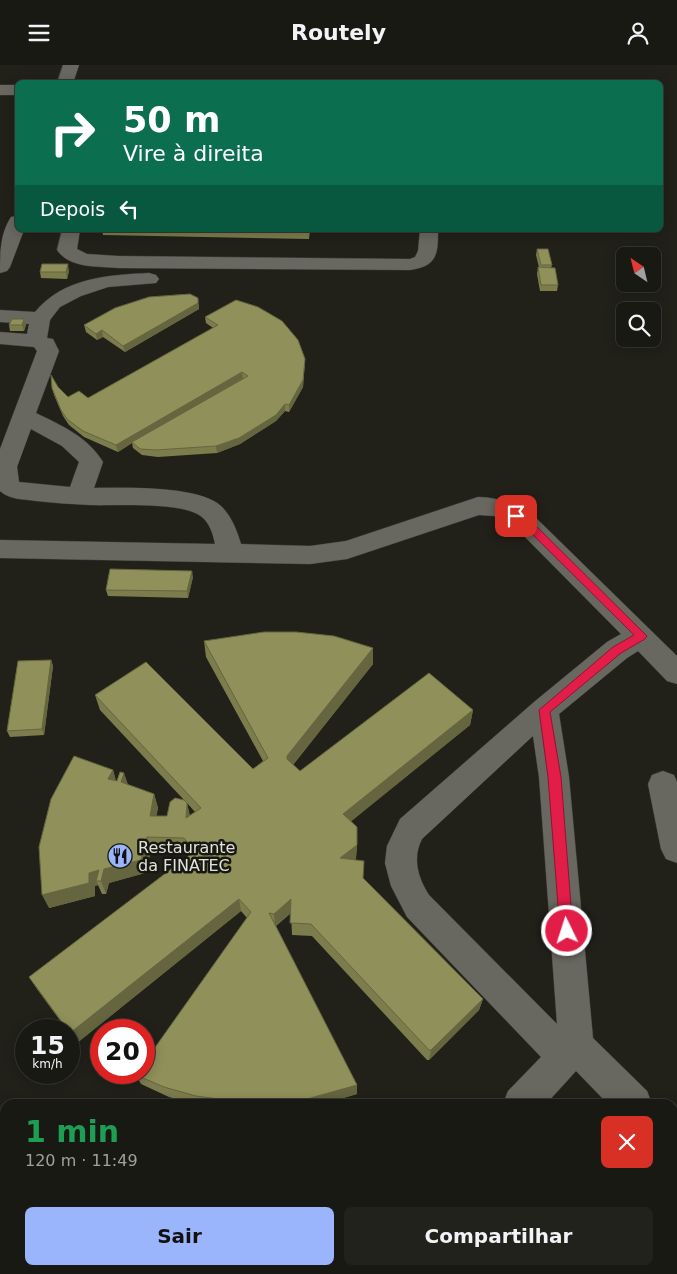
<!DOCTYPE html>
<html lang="pt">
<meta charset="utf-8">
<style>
body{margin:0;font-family:"DejaVu Sans",sans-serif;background:#22221d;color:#f1f3f6;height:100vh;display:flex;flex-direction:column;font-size:19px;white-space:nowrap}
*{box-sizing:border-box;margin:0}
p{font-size:16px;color:#9fa0a0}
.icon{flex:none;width:28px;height:28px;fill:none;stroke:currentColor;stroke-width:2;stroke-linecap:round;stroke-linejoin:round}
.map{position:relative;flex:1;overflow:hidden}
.sheet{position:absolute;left:0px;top:1034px;width:678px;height:176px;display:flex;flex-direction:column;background:#191914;border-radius:15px 15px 0 0;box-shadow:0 2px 12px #0003,0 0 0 1px #373834}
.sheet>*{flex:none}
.guide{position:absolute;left:15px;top:15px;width:648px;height:152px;border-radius:8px;box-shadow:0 2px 12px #0003,0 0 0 1px #373834;background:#0b6e4f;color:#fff;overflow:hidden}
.needle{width:32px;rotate:325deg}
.buttons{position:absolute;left:616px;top:182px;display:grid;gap:10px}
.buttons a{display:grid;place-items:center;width:45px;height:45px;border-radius:8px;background:#191914;box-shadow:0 2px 12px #0003,0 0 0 1px #373834;font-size:25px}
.speed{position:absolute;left:15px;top:954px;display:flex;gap:10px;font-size:25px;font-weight:700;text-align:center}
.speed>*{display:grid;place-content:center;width:65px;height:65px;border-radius:50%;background:#191914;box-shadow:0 2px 12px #0003,0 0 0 1px #373834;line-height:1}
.speed small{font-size:12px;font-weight:400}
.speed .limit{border:8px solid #d22;background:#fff;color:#111}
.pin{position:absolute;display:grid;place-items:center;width:42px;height:42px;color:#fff;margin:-21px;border-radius:10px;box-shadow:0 2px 8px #0006}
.me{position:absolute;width:55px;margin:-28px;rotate:356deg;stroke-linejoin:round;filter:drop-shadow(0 0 4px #0008)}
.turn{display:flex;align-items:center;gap:18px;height:105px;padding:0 25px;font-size:22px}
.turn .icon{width:65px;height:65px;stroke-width:2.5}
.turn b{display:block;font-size:35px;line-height:42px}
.then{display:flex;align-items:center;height:48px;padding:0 25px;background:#0003;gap:10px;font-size:19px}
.round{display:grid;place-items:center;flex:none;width:52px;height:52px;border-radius:8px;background:#22221d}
.head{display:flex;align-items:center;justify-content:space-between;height:85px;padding:0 25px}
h1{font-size:30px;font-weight:800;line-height:38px;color:#1e9e55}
.action{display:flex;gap:10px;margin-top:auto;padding:10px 25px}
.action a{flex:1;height:58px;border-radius:8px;background:#9bb5fd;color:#111;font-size:20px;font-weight:800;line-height:58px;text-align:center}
.action a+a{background:#22221d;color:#f1f3f6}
header{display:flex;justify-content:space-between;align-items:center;height:65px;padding:0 25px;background:#191914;font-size:22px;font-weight:800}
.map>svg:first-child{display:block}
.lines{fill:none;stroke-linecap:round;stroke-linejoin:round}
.minor-casing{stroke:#3e3e39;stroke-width:1}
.minor{fill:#686860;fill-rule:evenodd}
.wall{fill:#7c7c4d;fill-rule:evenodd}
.shaded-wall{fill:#65653f}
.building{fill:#90905a;stroke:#65653f}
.route{fill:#e11d48;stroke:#92132f}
.labels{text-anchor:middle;stroke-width:5;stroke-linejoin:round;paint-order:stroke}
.poi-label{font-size:16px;fill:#e1e1dd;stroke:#181811;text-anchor:start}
</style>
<header><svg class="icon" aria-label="menu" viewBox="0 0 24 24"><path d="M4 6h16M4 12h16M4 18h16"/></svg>Routely<svg class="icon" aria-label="person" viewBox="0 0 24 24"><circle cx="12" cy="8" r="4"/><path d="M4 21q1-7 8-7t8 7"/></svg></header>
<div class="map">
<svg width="677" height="1209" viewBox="0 0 677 1209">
<rect width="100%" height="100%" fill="#21211a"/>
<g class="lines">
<defs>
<path id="minor" d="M 63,0 L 79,0 L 73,18 L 57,18 Z
M 0,20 L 18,20 L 18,30 L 0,30 Z
M 18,151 L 18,165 L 24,165 L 10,202 L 7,206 L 0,208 C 0,188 0,169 11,152 Z
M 62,165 L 80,165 L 77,184 L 87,189 L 118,191 L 410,194 L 415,192 L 418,186 L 420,165 L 438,165 C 438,190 437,201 410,205 L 118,203 C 98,201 70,204 57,185 Z
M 149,208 L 156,210 L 159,214 L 156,218 L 108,222 L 81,231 L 60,242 L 50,255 L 47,273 L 53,274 L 59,286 L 36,348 C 62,361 87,371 103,397 L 94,423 C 124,423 200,420 222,442 C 232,452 237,466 241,479 L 310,481 L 346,476 L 478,432 C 499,432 517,440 534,451 L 677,591 L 677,619 L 667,616 L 638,586 L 627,593 L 559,649 L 569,712 L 593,973 L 647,1026 L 652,1039 L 608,1039 L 576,1006 L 546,1039 L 503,1039 L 508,1026 L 541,992 L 407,852 L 391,821 L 385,798 L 387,781 L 400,754 L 534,637 L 607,577 L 621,569 L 516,463 L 494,451 L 479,450 L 347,494 L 310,499 L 0,493 L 0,475 L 215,479 C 213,469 210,459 202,452 C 183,436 116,441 90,440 C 72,439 54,438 36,436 C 23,434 10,435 0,426 L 0,384 L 37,286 L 34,282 L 0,279 L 0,267 L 27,269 L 29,259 L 0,257 L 0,245 L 35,247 C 63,213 107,210 149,208 ZM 31,364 L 62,381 L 79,397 L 70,422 L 19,417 L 17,402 ZM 533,671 L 539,712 L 557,959 L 429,830 C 418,813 412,793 422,774 Z
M 663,706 L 674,710 L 677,717 L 677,798 L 666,794 L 661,784 L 648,719 L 652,710 Z
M 672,1058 L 677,1060 L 677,1098 L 672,1097 Z
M 677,1147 L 677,1190 L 672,1192 L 672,1149 Z
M 344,1205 L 386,1205 L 384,1209 L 342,1209 Z
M 629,1205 L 669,1205 L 667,1209 L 627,1209 Z"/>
</defs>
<use href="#minor" class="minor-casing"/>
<use href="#minor" class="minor"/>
</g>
<path class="wall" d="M 102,165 L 310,165 L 309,174 L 103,170 Z
M 537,184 L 552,200 L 551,203 L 558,220 L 557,226 L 540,226 L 537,209 L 538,202 L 539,202 L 536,190 Z
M 69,206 L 67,214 L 41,213 L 40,207 Z
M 198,233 L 199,244 L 125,287 L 103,272 L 97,275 L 86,267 L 84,260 Z
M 205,252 L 305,294 L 303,322 L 289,347 L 285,346 L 276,356 L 240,379 L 217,388 L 158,392 L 142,390 L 133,383 L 132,378 L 118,387 L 84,372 L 69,360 L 63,351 L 54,330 L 52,323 L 58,322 L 68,332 L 88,333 L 213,263 L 206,258 Z
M 24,254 L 26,260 L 24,266 L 10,266 L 9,260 Z
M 193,512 L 188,533 L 108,531 L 106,525 Z
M 204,576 L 373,583 L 373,599 L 293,700 L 300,706 L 473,645 L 470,660 L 351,756 L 357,780 L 356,793 L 355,795 L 363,813 L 483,934 L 479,945 L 429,995 L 427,995 L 312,871 L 292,870 L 291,848 L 276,861 L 357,1020 L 357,1029 L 323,1039 L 195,1039 L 169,1032 L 141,1019 L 136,1010 L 247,853 L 241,846 L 77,978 L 69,967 L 69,965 L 67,965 L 37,924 L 29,912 L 190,790 L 187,787 L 151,786 L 145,808 L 109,818 L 106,829 L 102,829 L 98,820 L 95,821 L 95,831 L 49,843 L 113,705 L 116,716 L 154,729 L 158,743 L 156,751 L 167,751 L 184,735 L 100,645 L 95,630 L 253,704 L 263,696 L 206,592 ZM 187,738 L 195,747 L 190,751 Z
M 51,595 L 53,601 L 44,670 L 10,672 L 7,666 Z"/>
<path class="shaded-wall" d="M 68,199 L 69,206 L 67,214 L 66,207 Z
M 198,238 L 199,244 L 125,287 L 123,281 Z
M 24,254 L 26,260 L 24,266 L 22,260 Z
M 102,265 L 103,272 L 97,275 L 96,269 Z
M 305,294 L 303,322 L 289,347 L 289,340 Z
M 242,307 L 243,314 L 132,377 L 132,378 L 118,387 L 116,380 Z
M 285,339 L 285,346 L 276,356 L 240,379 L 217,388 L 216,381 Z
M 192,506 L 193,512 L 188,533 L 187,526 Z
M 373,583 L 373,599 L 288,706 L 287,691 Z
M 51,595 L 53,601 L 44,670 L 42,664 Z
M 473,645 L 470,660 L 343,763 L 343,749 Z
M 113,705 L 117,720 L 108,714 Z
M 124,708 L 129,722 L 121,717 Z
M 154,729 L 158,743 L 154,765 L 150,751 Z
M 187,738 L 190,752 L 186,753 Z
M 147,772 L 151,786 L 145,808 L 109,818 L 106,829 L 101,816 L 96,816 L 98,820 L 95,821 L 95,831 L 49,843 L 42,830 L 89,808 L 104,804 Z
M 357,780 L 356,793 L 340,807 L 340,793 Z
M 239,834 L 241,846 L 77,978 L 70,968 Z
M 291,834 L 292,847 L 275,861 L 274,849 Z
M 483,934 L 479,945 L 429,995 L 431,985 Z
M 357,1020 L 357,1029 L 323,1039 L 307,1039 L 307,1034 Z"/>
<path class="building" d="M 537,184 L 548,184 L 552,200 L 541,200 Z
M 42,199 L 68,199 L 66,207 L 40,207 Z
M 538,202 L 555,203 L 558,220 L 541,220 Z
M 190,229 L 198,233 L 198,238 L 123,281 L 102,265 L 96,269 L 84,260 L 115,243 L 149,232 Z
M 236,235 L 258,242 L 282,256 L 298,275 L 305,294 L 303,315 L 289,340 L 285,339 L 276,350 L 239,373 L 216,381 L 156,385 L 140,384 L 132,377 L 248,311 L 242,307 L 116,380 L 83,366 L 67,354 L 61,345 L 52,323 L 51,310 L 58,322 L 68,332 L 79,326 L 88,333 L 218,260 L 205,252 Z
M 12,254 L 24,254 L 22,260 L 9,260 Z
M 110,504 L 192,506 L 187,526 L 106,525 Z
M 264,567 L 296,567 L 334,571 L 373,583 L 287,691 L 287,694 L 300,706 L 429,608 L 473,645 L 343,749 L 357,762 L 357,780 L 340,793 L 364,796 L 363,813 L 483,934 L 431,985 L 429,985 L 311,859 L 290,858 L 291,834 L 274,849 L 269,848 L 357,1020 L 307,1034 L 268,1038 L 241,1037 L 196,1031 L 164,1022 L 136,1010 L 137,1008 L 144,1008 L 144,998 L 251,847 L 239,834 L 70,968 L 29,912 L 195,786 L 184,773 L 147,772 L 141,795 L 104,804 L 101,816 L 96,816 L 99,805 L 89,808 L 89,818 L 42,830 L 39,782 L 51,734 L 74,691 L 113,705 L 108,714 L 117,716 L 120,707 L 124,708 L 121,717 L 154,729 L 150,751 L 167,751 L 170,737 L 175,733 L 184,735 L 187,738 L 186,753 L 201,743 L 95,630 L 146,597 L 253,704 L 268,693 L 204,576 Z
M 51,595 L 42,664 L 7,666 L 18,596 Z"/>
<path class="route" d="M 516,447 L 529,454 L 647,571 L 645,574 L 621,588 L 550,647 L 561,712 L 573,866 L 571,871 L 567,873 L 562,871 L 560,866 L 548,712 L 539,645 L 613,582 L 634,570 L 522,459 L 513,454 L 513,448 Z"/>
<defs>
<symbol id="restaurant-disc" viewBox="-11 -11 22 22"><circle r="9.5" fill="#9bb5fd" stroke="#181811"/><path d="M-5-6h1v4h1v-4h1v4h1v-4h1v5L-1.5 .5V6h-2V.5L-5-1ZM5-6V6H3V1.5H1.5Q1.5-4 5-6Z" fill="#111"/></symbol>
</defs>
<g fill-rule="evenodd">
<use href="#restaurant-disc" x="106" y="777" width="28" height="28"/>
</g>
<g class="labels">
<g class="poi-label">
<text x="138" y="788">Restaurante<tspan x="138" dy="18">da FINATEC</tspan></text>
</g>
</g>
</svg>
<div class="buttons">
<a><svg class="needle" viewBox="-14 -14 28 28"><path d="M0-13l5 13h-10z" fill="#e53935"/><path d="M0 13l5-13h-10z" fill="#9fa0a0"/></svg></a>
<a><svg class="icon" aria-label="search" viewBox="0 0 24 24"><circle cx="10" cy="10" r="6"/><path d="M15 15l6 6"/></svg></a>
</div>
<div class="speed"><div>15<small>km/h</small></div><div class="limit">20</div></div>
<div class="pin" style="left:516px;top:451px;background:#d93025"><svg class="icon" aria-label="arrive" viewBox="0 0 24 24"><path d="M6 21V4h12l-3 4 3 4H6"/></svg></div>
<svg class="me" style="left:567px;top:866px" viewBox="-20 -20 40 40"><circle r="17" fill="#e11d48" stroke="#fff" stroke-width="3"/><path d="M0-11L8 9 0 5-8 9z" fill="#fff"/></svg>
<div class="guide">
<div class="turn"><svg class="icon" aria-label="right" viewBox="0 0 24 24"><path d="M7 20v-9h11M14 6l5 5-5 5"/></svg><div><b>50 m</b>Vire à direita</div></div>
<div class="then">Depois<svg class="icon" aria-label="left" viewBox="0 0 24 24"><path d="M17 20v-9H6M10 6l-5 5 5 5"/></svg></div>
</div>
<section class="sheet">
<div class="head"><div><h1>1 min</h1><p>120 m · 11:49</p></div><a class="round" style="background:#d93025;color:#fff"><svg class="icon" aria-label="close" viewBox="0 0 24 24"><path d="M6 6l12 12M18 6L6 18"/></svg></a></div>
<div class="action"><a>Sair</a><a>Compartilhar</a></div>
</section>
</div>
